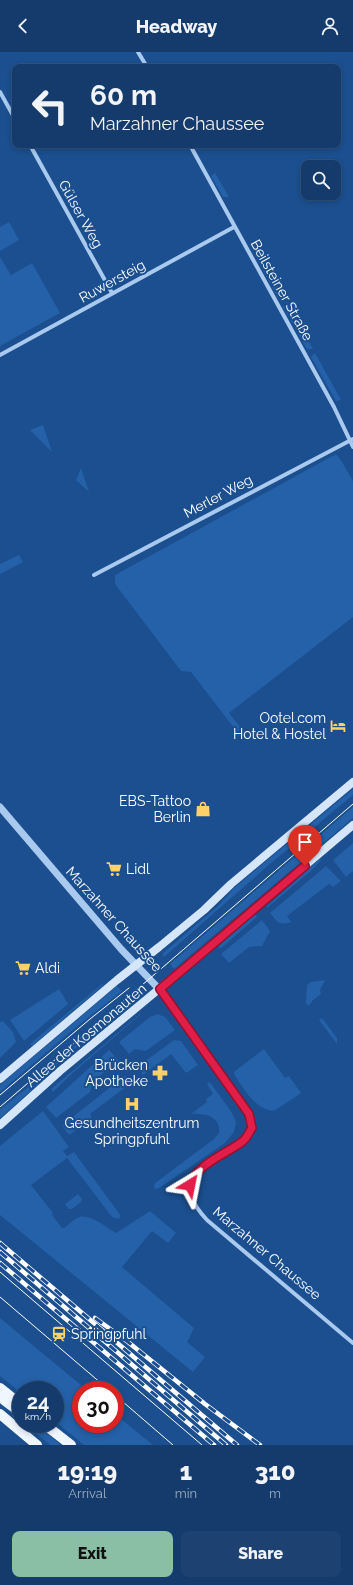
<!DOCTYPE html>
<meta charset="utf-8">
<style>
body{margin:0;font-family:Raleway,sans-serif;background:#1d4271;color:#f1f3f6;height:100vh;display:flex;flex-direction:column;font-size:15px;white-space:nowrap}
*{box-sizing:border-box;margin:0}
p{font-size:13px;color:#9dadc1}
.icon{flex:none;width:22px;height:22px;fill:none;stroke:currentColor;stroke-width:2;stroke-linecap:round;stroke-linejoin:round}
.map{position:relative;height:1393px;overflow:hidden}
.details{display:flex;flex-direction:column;background:#143b6b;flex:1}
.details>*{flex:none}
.guide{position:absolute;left:12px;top:12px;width:329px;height:84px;border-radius:8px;box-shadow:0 2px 6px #0003,0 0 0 1px #33557e;background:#143b6b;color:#f1f3f6;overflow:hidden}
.buttons{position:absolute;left:301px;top:108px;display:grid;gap:8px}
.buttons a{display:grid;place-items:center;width:40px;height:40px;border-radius:8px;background:#143b6b;box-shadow:0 2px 6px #0003,0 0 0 1px #33557e;font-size:20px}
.speed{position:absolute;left:12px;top:1329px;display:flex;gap:8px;font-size:20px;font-weight:700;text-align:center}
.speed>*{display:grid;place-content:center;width:52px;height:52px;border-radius:50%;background:#143b6b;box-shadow:0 2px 6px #0003,0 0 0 1px #33557e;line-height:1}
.speed small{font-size:10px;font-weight:400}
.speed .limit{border:6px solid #d22;background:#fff;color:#111}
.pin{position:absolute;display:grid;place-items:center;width:34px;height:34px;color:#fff;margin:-41px -17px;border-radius:50% 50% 50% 0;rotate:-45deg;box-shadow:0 0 4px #0007}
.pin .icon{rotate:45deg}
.me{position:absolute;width:44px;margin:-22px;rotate:35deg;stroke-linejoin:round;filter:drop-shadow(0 0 3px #0008)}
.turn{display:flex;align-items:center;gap:14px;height:84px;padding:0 12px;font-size:18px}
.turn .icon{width:52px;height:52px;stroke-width:2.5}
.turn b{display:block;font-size:28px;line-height:34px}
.eta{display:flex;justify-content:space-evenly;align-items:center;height:68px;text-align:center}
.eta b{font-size:24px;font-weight:800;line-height:28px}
.action{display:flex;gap:8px;margin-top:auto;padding:8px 12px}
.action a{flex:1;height:46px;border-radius:8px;background:#8abfa5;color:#111;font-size:16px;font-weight:800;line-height:46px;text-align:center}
.action a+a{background:#1d4271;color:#f1f3f6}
header{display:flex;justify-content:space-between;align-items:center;height:52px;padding:0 12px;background:#143b6b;font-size:18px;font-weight:800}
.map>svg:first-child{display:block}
.green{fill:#2461a8}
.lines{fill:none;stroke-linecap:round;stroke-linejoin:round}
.minor{stroke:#a9c9ee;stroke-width:4}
.tertiary{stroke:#a9c9ee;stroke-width:7}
.secondary{stroke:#d6e6fa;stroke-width:8}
.primary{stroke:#f0f6ff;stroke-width:10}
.tram{stroke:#fff;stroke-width:1}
.rail-casing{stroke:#fff;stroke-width:4.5}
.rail{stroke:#1b4f8f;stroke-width:3;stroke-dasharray:9;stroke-linecap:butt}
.route-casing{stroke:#92132f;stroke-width:10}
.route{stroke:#e11d48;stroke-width:7}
.labels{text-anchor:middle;stroke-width:4;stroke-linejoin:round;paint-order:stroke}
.street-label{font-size:14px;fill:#fff;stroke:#1b4f8f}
.poi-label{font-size:14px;fill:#fff;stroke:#1b4f8f;text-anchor:end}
</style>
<header><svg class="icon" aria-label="back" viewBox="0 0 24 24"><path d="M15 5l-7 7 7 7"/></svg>Headway<svg class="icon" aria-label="person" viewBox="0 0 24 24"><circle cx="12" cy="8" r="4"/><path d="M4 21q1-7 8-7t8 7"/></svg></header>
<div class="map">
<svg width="353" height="1393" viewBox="0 0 353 1393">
<rect width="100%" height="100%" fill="#1b4f8f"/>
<path class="green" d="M 215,121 L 229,145 L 223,145 L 211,124 Z
M 9,170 L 19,188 L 0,199 L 0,175 Z
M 259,199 L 284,246 L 278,246 L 255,203 Z
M 0,205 L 11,223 L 32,211 L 60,261 L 0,294 Z
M 287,250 L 313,297 L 307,297 L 283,255 Z
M 315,301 L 341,348 L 336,349 L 311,305 Z
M 43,373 L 52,400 L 30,378 Z
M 336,402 L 342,410 L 353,429 L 353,565 L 229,661 L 248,685 L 244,689 L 191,620 L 181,619 L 115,532 L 115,523 Z
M 81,416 L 89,440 L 76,428 Z
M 19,503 L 23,510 L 0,522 L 0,512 Z
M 353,737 L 353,743 L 270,812 L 164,905 L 162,902 L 219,853 L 234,836 Z
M 353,755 L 353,766 L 174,917 L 170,912 Z
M 353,791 L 353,819 L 346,825 L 333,808 Z
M 320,807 L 321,808 L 313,817 L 267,856 L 267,854 Z
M 326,814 L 341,829 L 333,835 L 329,832 L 287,864 L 291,870 C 279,874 277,870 270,861 Z
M 255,862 L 257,865 L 220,897 L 219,894 Z
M 262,868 L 270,879 L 262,894 L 249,895 L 229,911 L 221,902 Z
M 325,928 L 320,938 L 321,942 L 312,949 L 312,950 L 308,954 L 306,951 L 307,933 L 311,930 Z
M 102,932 L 103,933 L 32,994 L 30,992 Z
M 117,934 L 122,939 L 75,976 L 0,1040 L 0,1033 Z
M 59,937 L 68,952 L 24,989 L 10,968 Z
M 128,947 L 131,950 L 60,1009 L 37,1034 L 34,1030 Z
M 140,962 L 140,963 L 76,1018 L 53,1040 L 51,1037 Z
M 158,962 L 165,965 L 175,978 L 146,999 L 135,997 L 129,1002 L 119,990 L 150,965 Z
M 322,966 L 337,986 L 337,992 L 319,968 Z
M 3,969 L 13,980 L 16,990 L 0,1006 L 0,970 Z
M 174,988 L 181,989 L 198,1013 L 186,1021 L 171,1002 L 143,1023 L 137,1015 Z
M 264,997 L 285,1026 L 289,1024 L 301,1041 L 274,1059 C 254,1057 244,1037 234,1022 L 235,1019 Z
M 109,998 L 119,1009 L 93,1029 L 90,1040 L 56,1066 L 46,1055 Z
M 125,1024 L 131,1031 L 90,1062 L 92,1066 L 69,1083 L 62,1073 Z
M 210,1030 L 232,1061 L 236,1070 L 234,1080 L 225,1091 L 159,1136 L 156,1137 L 154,1136 L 155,1131 L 214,1087 L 219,1081 C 221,1064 204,1061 191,1062 L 207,1050 L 206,1047 L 213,1042 L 207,1032 Z
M 32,1032 L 35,1035 L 0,1066 L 0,1058 Z
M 43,1059 L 69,1095 L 63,1099 L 67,1104 L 74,1100 L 121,1164 L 118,1167 L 112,1165 L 67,1106 L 31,1133 L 53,1161 L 52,1163 L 62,1176 L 64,1176 C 69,1173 73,1167 79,1165 C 91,1162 107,1176 116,1181 L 150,1159 L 176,1181 L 168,1191 L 152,1179 L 122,1215 L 194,1276 L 187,1290 L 205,1305 L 193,1320 L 0,1163 L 0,1094 Z
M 78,1142 L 82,1147 L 81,1150 L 72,1157 L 69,1157 L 65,1152 Z
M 0,1266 L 87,1338 L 81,1338 L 81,1372 L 115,1372 L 115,1362 L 153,1393 L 84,1393 L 55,1369 L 55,1338 L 21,1338 L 21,1341 L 0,1324 Z
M 25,1372 L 33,1372 L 38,1374 L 61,1393 L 50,1393 Z"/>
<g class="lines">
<path class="minor" d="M 138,0 L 147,15
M 0,40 L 15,67
M 30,93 L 112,241
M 190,93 L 334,355 L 353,395
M 0,303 L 234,175
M 94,523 L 353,387
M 159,937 L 249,1062 L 252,1076 L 244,1088 L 197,1119 C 182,1136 194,1154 207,1168 L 353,1291"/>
<path class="tertiary" d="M 0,755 L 121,897 L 159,937"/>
<path class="secondary" d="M 0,1027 L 117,928 L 159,895 L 204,858 L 231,832 L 353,730
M 0,1073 L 60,1019 L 159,937 L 353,773"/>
<path class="primary" d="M 0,1336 L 21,1353
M 0,1345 L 21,1361
M 0,1362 L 37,1393
M 44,1372 L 71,1393"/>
<path class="tram" d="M 0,1043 L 90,967 L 129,936
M 0,1055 L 353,752
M 0,1220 L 202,1393
M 0,1245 L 109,1338
M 115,1343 L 173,1393"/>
<defs>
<path id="rail" d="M 0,1191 L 237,1393
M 0,1200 L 226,1393
M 0,1211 L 214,1393
M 95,1266 L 128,1290 L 205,1352 L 260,1393"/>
</defs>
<use href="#rail" class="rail-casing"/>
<use href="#rail" class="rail"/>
</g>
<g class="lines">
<defs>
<path id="route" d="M 190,1133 C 195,1113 228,1101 243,1089 C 247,1086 249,1080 252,1076 L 249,1062 L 160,937 L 305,814"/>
</defs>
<use href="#route" class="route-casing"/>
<use href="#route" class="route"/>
</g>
<defs>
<symbol id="hotel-bare" viewBox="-9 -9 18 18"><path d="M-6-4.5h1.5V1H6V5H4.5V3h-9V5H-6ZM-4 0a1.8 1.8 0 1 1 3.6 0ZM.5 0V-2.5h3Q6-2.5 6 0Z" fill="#ffd166" stroke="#1b4f8f" stroke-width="2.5" paint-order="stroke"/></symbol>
<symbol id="shop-bare" viewBox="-9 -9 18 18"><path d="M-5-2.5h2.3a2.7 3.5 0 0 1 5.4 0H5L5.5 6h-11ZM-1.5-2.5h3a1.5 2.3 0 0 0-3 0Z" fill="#ffd166" stroke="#1b4f8f" stroke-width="2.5" paint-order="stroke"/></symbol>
<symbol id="supermarket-bare" viewBox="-9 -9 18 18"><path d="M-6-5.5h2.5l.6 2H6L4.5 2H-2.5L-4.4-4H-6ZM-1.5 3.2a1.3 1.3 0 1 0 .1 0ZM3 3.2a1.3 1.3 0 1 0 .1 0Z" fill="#ffd166" stroke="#1b4f8f" stroke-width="2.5" paint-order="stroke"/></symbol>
<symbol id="pharmacy-bare" viewBox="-9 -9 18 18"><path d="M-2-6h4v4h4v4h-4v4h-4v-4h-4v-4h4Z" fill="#ffd166" stroke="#1b4f8f" stroke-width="2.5" paint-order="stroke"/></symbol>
<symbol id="hospital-bare" viewBox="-9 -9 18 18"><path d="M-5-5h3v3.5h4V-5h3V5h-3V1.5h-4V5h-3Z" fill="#ffd166" stroke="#1b4f8f" stroke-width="2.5" paint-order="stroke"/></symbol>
<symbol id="station-bare" viewBox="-9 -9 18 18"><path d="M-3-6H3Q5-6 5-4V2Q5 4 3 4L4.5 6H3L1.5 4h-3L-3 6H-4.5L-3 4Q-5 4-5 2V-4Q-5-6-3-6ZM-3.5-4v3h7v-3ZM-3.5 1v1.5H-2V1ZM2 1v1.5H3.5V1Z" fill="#ffd166" stroke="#1b4f8f" stroke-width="2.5" paint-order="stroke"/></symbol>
</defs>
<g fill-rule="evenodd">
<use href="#hotel-bare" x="327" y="663" width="22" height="22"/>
<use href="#shop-bare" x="192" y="746" width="22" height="22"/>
<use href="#supermarket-bare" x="103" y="806" width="22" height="22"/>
<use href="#supermarket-bare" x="12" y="905" width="22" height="22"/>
<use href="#pharmacy-bare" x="149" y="1010" width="22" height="22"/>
<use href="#hospital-bare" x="121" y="1041" width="22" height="22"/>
<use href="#station-bare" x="48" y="1271" width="22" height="22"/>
</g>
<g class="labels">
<g class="street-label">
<text transform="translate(81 162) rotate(61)" y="5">Gülser Weg</text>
<text transform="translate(112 229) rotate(-29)" y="5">Ruwersteig</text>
<text transform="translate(282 238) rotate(61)" y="5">Beilsteiner Straße</text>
<text transform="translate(218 444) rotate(-28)" y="5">Merler Weg</text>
<text transform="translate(114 867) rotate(48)" y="5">Marzahner Chaussee</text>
<text transform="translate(86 983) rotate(-40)" y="5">Allee der Kosmonauten</text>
<text transform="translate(267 1201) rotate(40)" y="5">Marzahner Chaussee</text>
</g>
<g class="poi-label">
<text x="326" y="671">Ootel.com<tspan x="326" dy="16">Hotel &amp; Hostel</tspan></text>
<text x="191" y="754">EBS-Tattoo<tspan x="191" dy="16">Berlin</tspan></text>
<text x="126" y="822" text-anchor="start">Lidl</text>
<text x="35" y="921" text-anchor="start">Aldi</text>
<text x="148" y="1018">Brücken<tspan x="148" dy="16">Apotheke</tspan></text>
<text x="132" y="1076" text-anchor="middle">Gesundheitszentrum<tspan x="132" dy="16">Springpfuhl</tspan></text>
<text x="71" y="1287" text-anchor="start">Springpfuhl</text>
</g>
</g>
</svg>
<div class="buttons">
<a><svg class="icon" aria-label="search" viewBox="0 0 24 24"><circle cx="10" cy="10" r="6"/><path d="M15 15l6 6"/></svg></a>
</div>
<div class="speed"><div>24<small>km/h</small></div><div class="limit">30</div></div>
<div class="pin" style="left:305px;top:814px;background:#d93025"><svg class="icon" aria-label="arrive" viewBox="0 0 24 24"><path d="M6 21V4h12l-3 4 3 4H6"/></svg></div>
<svg class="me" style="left:190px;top:1133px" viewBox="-20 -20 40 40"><path d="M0-17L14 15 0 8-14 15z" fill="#e11d48" stroke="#fff" stroke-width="4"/></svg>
<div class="guide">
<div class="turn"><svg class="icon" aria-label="left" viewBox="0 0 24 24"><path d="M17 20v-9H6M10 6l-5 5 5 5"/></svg><div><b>60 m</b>Marzahner Chaussee</div></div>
</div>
</div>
<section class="details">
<div class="eta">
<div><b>19:19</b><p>Arrival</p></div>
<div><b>1</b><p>min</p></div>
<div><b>310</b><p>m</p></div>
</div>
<div class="action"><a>Exit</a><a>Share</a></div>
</section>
